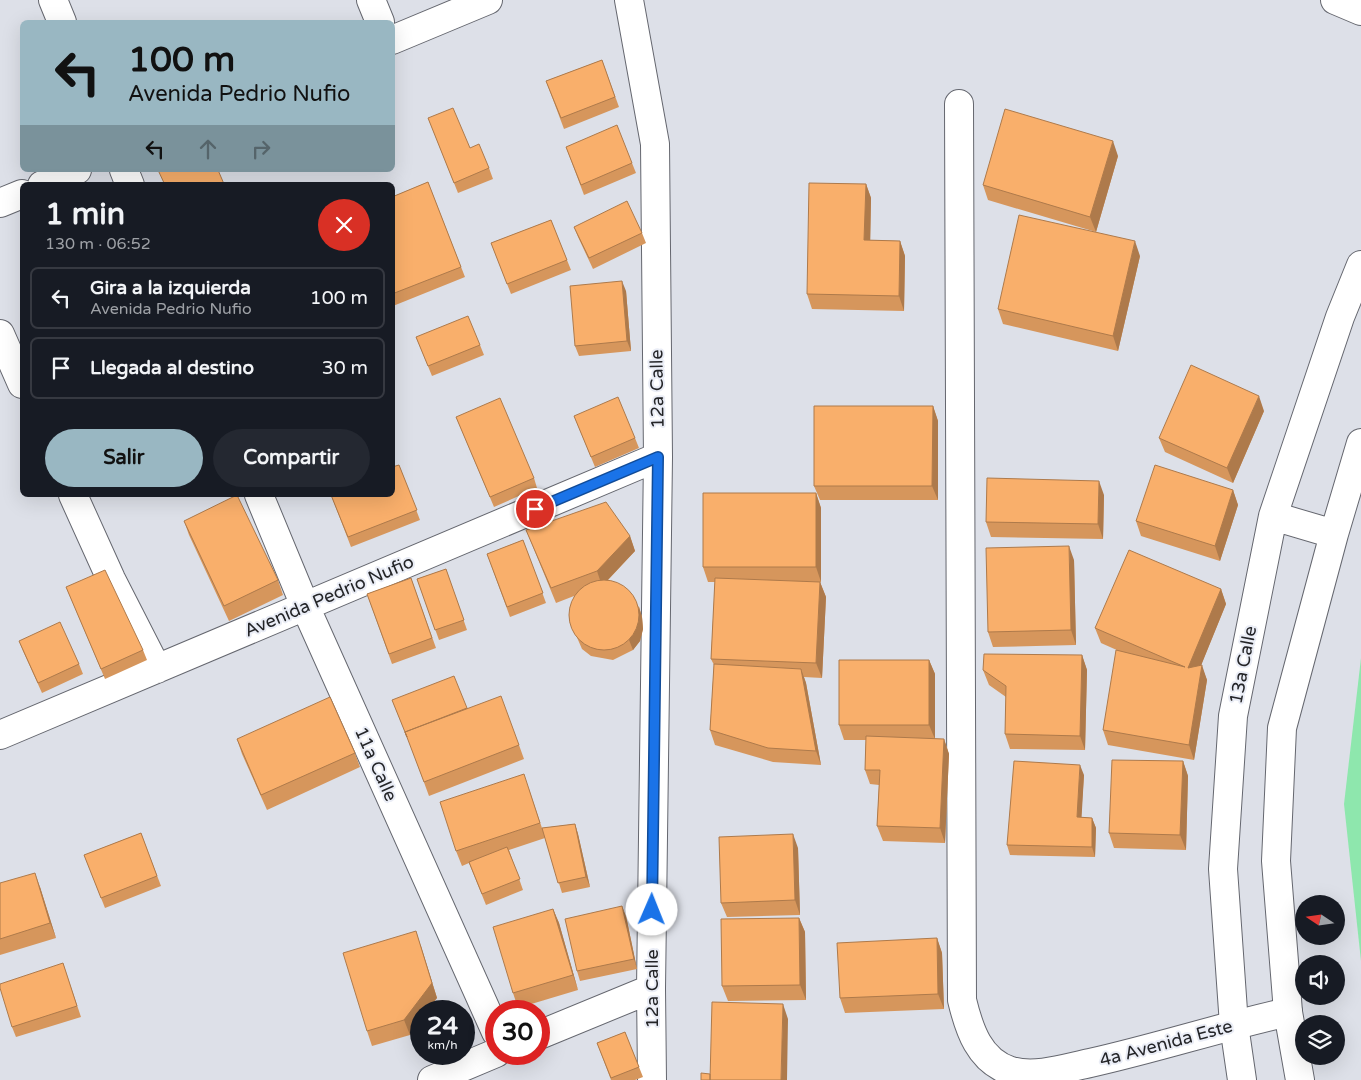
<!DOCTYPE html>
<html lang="es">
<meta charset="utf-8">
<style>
body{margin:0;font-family:"Varela Round",sans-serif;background:#242831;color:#f1f3f6;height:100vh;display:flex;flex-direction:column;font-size:19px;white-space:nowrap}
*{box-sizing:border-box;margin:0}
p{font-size:16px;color:#9ea1a6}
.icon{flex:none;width:28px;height:28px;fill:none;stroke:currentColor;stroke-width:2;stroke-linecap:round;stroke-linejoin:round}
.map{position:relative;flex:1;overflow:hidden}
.panel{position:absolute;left:20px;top:182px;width:375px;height:315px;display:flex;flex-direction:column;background:#171b24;border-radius:8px;box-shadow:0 5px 20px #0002}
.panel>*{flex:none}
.guide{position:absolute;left:20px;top:20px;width:375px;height:152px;border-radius:8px;box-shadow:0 5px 20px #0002;background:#99b7c2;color:#111;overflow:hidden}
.needle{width:32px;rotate:283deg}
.fabs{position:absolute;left:1295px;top:895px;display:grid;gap:10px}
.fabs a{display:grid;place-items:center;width:50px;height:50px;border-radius:50%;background:#171b24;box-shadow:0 5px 20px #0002;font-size:25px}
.speed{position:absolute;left:410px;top:1000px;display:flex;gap:10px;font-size:25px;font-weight:700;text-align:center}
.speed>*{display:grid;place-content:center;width:65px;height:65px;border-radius:50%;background:#171b24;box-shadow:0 5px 20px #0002;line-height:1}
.speed small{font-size:12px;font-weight:400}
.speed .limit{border:8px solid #d22;background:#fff;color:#111}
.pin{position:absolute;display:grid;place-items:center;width:42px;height:42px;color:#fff;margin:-21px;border:2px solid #fff;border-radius:50%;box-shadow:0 1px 5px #0007}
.me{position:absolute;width:55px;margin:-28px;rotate:1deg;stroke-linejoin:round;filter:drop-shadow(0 0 4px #0008)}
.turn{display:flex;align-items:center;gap:18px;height:105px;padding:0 25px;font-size:22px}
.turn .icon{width:65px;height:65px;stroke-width:2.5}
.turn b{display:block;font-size:35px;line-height:42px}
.lanes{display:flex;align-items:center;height:48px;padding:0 25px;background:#0003;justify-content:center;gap:25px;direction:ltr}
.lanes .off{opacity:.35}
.round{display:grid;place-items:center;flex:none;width:52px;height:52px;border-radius:26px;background:#242831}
.summary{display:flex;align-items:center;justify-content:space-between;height:85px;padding:0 25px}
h1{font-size:30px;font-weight:700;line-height:38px}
.cta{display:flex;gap:10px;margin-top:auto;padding:10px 25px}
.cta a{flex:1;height:58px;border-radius:30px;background:#99b7c2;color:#111;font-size:20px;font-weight:700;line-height:58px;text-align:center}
.cta a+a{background:#242831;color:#f1f3f6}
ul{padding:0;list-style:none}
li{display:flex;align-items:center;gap:15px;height:62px;margin:0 10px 8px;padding:0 15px;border:2px solid #363941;border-radius:8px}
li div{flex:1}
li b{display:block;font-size:19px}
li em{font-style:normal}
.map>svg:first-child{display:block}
.green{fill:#8ee7ad}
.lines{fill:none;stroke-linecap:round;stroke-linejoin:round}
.minor-casing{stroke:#65676f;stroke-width:30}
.tertiary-casing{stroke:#65676f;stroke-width:30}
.minor{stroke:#fff;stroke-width:28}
.tertiary{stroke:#fff;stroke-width:28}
.wall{fill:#d6965c}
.shaded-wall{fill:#ae7a4b}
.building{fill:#f9af6b;stroke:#ae7a4b}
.route-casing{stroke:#114b97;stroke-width:12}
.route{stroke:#1a73e8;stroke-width:9}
.labels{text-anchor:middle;stroke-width:4;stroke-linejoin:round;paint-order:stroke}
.street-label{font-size:18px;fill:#242528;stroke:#eaedf6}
</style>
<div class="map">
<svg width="1361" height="1080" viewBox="0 0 1361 1080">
<rect width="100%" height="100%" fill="#dde0e8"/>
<path class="green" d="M 1361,658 L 1361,961 L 1344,804 Z"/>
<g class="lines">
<defs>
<path id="minor" d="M 53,0 L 62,22
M 371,0 L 380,22
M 629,0 L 655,144 L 658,457 L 651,989 L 652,1080
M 959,104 L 962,1000 C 969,1029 979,1061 1011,1071 C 1036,1078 1066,1068 1090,1063 C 1157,1048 1221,1027 1288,1012
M 124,170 L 130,185
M 0,334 L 22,384
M 73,495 L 111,579 L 157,669
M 259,495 L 305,606 L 496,1032
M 0,735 L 658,457
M 539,1035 L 651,989
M 432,1080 L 496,1053"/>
<path id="tertiary" d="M 1335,0 L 1361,11
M 392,40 L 488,0
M 42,185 L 77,170
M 0,203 L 22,194
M 1273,516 L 1334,534
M 1242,1080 L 1234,1025 L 1223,869 L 1233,716 L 1273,516 L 1340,317 L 1361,265
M 1300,1080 L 1288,1012 L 1276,861 L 1282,728 L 1334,534 L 1361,443"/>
</defs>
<use href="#minor" class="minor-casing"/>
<use href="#tertiary" class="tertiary-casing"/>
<use href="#minor" class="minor"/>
<use href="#tertiary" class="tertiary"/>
</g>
<path class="wall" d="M 602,60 L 619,107 L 564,129 L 546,81 Z
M 428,118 L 470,148 L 489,168 L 493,179 L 458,193 Z
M 566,147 L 632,163 L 636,173 L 584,195 Z
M 1118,156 L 1096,232 L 988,200 L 983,185 Z
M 428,182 L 465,277 L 393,306 L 392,197 Z
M 866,184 L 871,198 L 870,240 L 900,241 L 905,256 L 904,311 L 812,309 L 807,294 Z
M 551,220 L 571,270 L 511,294 L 491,243 Z
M 574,227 L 642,233 L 646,243 L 593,269 L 578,237 Z
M 1140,256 L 1118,351 L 1003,324 L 998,309 Z
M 626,291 L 631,351 L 579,356 L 575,346 Z
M 416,337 L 480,345 L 484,355 L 432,376 Z
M 933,406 L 938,421 L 938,500 L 820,500 L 814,486 Z
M 1264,411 L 1233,483 L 1165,452 L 1159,438 Z
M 574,416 L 635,438 L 639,448 L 595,467 Z
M 456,417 L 534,478 L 537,488 L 494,507 Z
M 399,465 L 420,520 L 351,547 L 331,495 Z
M 1233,490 L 1238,505 L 1220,561 L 1141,536 L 1136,521 Z
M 816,493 L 821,508 L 821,582 L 812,582 L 820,582 L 826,597 L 822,678 L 804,677 L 806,683 L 821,765 L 773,762 L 715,745 L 710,730 L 714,665 L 711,659 L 715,582 L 708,582 L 703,567 Z
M 1104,495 L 1103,539 L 991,537 L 986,522 Z
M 184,521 L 278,580 L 283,595 L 229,621 L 189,535 Z
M 526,530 L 630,536 L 635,551 L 608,580 L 639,607 L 642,617 L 643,629 L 640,641 L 633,650 L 613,660 L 591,656 L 582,649 L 569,619 L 574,596 L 556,603 Z
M 523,540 L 546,603 L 510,617 L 487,554 Z
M 1074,560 L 1076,645 L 993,647 L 988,632 Z
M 446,569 L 467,630 L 439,640 L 417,579 Z
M 411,578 L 436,648 L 392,664 L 367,594 Z
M 66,587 L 143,650 L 147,660 L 105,679 Z
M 1221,589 L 1226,604 L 1201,665 L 1207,680 L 1194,760 L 1108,745 L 1103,730 L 1119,651 L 1101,643 L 1095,628 Z
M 19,641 L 79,664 L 83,674 L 42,693 L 23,651 Z
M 1082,655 L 1087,670 L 1085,750 L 1010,749 L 1005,734 L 1006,697 L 989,685 L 983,670 Z
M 929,660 L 935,674 L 935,739 L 944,739 L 949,754 L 945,843 L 883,841 L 877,826 L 879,785 L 870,784 L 865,770 L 866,740 L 844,740 L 839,725 Z
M 392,700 L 467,708 L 519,745 L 524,759 L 429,796 L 411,747 Z
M 237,739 L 355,753 L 360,767 L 267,810 L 242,754 Z
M 1183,761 L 1188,776 L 1186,850 L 1114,848 L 1109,833 Z
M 1084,775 L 1081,817 L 1092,818 L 1096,828 L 1095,857 L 1010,855 L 1007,845 Z
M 529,789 L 542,828 L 575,824 L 578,834 L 590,887 L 562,893 L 545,838 L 509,850 L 523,890 L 486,905 L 469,863 L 462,866 L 456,851 Z
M 141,833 L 161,886 L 105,908 L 84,855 Z
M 798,848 L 800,915 L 727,917 L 721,903 Z
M 0,883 L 40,887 L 56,938 L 0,955 Z
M 553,909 L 559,923 L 578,990 L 518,1008 L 513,993 Z
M 626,916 L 637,969 L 580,981 L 577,971 Z
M 799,918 L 805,932 L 806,1000 L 728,1001 L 722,986 Z
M 937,938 L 942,953 L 944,1009 L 845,1013 L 840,998 Z
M 421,946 L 437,998 L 421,1011 L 421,1019 L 410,1035 L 372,1046 L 367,1031 Z
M 63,963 L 81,1017 L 16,1037 L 12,1027 Z
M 625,1032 L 643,1077 L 635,1080 L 611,1080 L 597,1043 Z"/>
<path class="shaded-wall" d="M 1113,141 L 1118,156 L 1096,232 L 1090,217 Z
M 866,184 L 871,198 L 870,255 L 864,240 Z
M 900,241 L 905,256 L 904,311 L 899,296 Z
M 1135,241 L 1140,256 L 1118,351 L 1113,336 Z
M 622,281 L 626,291 L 631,351 L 627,341 Z
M 1259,396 L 1264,411 L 1233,483 L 1227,468 Z
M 933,406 L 938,421 L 938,500 L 932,486 Z
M 1099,481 L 1104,495 L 1103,539 L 1098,524 Z
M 1233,490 L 1238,505 L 1220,561 L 1215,546 Z
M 816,493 L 821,508 L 821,582 L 816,567 Z
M 630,536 L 635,551 L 602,586 L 597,571 Z
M 1069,546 L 1074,560 L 1076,645 L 1071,630 Z
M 820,582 L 826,597 L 822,678 L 816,663 Z
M 1221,589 L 1226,604 L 1194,683 L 1188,668 Z
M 639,607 L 642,617 L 643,629 L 640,641 L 633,650 L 629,640 Z
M 1082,655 L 1087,670 L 1085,750 L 1080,736 Z
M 929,660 L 935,674 L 935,739 L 929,725 Z
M 1202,665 L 1207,680 L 1194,760 L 1189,745 Z
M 801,669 L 806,683 L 821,765 L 816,751 Z
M 944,739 L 949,754 L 945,843 L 940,828 Z
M 1183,761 L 1188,776 L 1186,850 L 1180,835 Z
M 1080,765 L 1084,775 L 1081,827 L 1077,817 Z
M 1092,818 L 1096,828 L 1095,857 L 1092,847 Z
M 575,824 L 578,834 L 590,887 L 586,877 Z
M 793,834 L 798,848 L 800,915 L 795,900 Z
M 35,873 L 40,887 L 56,938 L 50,923 Z
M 622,906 L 626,916 L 637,969 L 634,959 Z
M 553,909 L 559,923 L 578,990 L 573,975 Z
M 799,918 L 805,932 L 806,1000 L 800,985 Z
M 416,931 L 437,998 L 427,1011 L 421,1011 L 421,1019 L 410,1035 L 404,1020 Z
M 937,938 L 942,953 L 944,1009 L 938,994 Z
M 783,1004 L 788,1019 L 787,1080 L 781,1080 Z"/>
<path class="building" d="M 602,60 L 615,97 L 561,118 L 546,81 Z
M 453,108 L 470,148 L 479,144 L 489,168 L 454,183 L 428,118 Z
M 1005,109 L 1113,141 L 1090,217 L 983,185 Z
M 617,125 L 632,163 L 581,185 L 566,147 Z
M 158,170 L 218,170 L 224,184 L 221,185 L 165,185 Z
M 428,182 L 461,267 L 392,294 L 392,197 Z
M 809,183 L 866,184 L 864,240 L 900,241 L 899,296 L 807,294 Z
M 627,201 L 642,233 L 589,258 L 574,227 Z
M 1019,215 L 1135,241 L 1113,336 L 998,309 Z
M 551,220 L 567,260 L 507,284 L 491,243 Z
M 622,281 L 627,341 L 575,346 L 570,286 Z
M 468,316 L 480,345 L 428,366 L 416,337 Z
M 1191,365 L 1259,396 L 1227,468 L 1159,438 Z
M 618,397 L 635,438 L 591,457 L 574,416 Z
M 500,398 L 534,478 L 490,497 L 456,417 Z
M 814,406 L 933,406 L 932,486 L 814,486 Z
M 399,465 L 417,510 L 348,537 L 331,495 L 392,495 L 392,467 Z
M 1155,465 L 1233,490 L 1215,546 L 1136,521 Z
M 987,478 L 1099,481 L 1098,524 L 986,522 Z
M 703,493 L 816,493 L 816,567 L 703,567 Z
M 237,495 L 278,580 L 224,606 L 184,521 Z
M 606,502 L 630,536 L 597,571 L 551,588 L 526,530 Z
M 523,540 L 543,593 L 507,607 L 487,554 Z
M 1069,546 L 1071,630 L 988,632 L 986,548 Z
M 1129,550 L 1221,589 L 1188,668 L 1202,665 L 1189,745 L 1103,730 L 1116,650 L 1185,667 L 1095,628 Z
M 446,569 L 464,620 L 435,630 L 417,579 Z
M 105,570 L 143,650 L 101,669 L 66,587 Z
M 411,578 L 432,638 L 389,654 L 367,594 Z
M 715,578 L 820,582 L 816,663 L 711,659 Z
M569 615a35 35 0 1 1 70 0a35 35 0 1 1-70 0Z
M 60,622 L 79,664 L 38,683 L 19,641 Z
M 984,654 L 1082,655 L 1080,736 L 1005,734 L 1006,686 L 983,670 Z
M 839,660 L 929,660 L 929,725 L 839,725 Z
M 714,664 L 801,669 L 816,751 L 768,748 L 710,730 Z
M 454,676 L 467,708 L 405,732 L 407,737 L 392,700 Z
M 501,696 L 519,745 L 424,782 L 405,732 Z
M 330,697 L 355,753 L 261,795 L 237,739 Z
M 866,736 L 944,739 L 940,828 L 877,826 L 880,770 L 865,770 Z
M 1112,760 L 1183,761 L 1180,835 L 1109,833 Z
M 1014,761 L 1080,765 L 1077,817 L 1092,818 L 1092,847 L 1007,845 Z
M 524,774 L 540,823 L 456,851 L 440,802 Z
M 575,824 L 586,877 L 558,883 L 542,828 Z
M 141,833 L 157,876 L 101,898 L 84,855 Z
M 793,834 L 795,900 L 721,903 L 719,837 Z
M 507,847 L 520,879 L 482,894 L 469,862 Z
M 35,873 L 50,923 L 0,939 L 0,883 Z
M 622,906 L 634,959 L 577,971 L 565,919 Z
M 553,909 L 573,975 L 513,993 L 493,927 Z
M 799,918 L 800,985 L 722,986 L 721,919 Z
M 416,931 L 432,983 L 404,1020 L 367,1031 L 343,953 Z
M 937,938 L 938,994 L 840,998 L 837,943 Z
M 63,963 L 77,1006 L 12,1027 L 0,988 L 0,984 Z
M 712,1002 L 783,1004 L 781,1080 L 710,1080 Z
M 625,1032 L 639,1067 L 611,1078 L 597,1043 Z
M 701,1073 L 710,1074 L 710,1080 L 701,1080 Z"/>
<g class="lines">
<defs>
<path id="route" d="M 535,509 L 658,457 L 652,910"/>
</defs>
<use href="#route" class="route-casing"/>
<use href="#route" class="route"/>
</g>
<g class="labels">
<g class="street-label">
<text transform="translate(657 389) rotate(-91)" y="6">12a Calle</text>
<text transform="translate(329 596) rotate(-23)" y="6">Avenida Pedrio Nufio</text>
<text transform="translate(1243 665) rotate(-79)" y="6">13a Calle</text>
<text transform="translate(376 764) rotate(66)" y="6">11a Calle</text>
<text transform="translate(652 989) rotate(-90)" y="6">12a Calle</text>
<text transform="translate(1166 1043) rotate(-15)" y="6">4a Avenida Este</text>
</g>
</g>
</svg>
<div class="fabs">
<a><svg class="needle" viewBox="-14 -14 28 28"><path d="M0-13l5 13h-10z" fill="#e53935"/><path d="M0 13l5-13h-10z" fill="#9ea1a6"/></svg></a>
<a><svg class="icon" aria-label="sound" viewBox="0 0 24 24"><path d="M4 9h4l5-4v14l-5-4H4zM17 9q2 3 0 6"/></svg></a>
<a><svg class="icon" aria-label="layers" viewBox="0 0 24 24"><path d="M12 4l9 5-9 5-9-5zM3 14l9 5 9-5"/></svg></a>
</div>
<div class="speed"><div>24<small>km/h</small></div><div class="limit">30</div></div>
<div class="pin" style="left:535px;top:509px;background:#d93025"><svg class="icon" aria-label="arrive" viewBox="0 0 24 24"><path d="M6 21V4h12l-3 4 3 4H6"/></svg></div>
<svg class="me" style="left:652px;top:910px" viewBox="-20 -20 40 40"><circle r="19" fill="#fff"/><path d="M0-13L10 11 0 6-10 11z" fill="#1a73e8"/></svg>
<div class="guide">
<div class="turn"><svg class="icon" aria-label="left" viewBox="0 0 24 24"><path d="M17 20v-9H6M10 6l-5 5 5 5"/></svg><div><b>100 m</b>Avenida Pedrio Nufio</div></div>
<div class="lanes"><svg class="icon" aria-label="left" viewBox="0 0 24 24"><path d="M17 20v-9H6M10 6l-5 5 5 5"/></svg><svg class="icon off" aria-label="ahead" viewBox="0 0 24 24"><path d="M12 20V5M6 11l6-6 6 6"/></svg><svg class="icon off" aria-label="right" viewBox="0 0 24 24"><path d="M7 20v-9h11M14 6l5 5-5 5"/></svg></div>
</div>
<section class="panel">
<div class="summary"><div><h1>1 min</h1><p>130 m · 06:52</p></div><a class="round" style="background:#d93025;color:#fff"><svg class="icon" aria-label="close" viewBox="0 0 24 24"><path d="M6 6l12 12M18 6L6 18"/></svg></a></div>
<ul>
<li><svg class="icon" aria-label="left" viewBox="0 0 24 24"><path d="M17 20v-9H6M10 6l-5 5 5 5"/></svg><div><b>Gira a la izquierda</b><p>Avenida Pedrio Nufio</p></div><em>100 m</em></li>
<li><svg class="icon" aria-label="arrive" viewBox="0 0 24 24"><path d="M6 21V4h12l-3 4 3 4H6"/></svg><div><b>Llegada al destino</b></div><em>30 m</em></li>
</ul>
<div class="cta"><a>Salir</a><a>Compartir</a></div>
</section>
</div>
